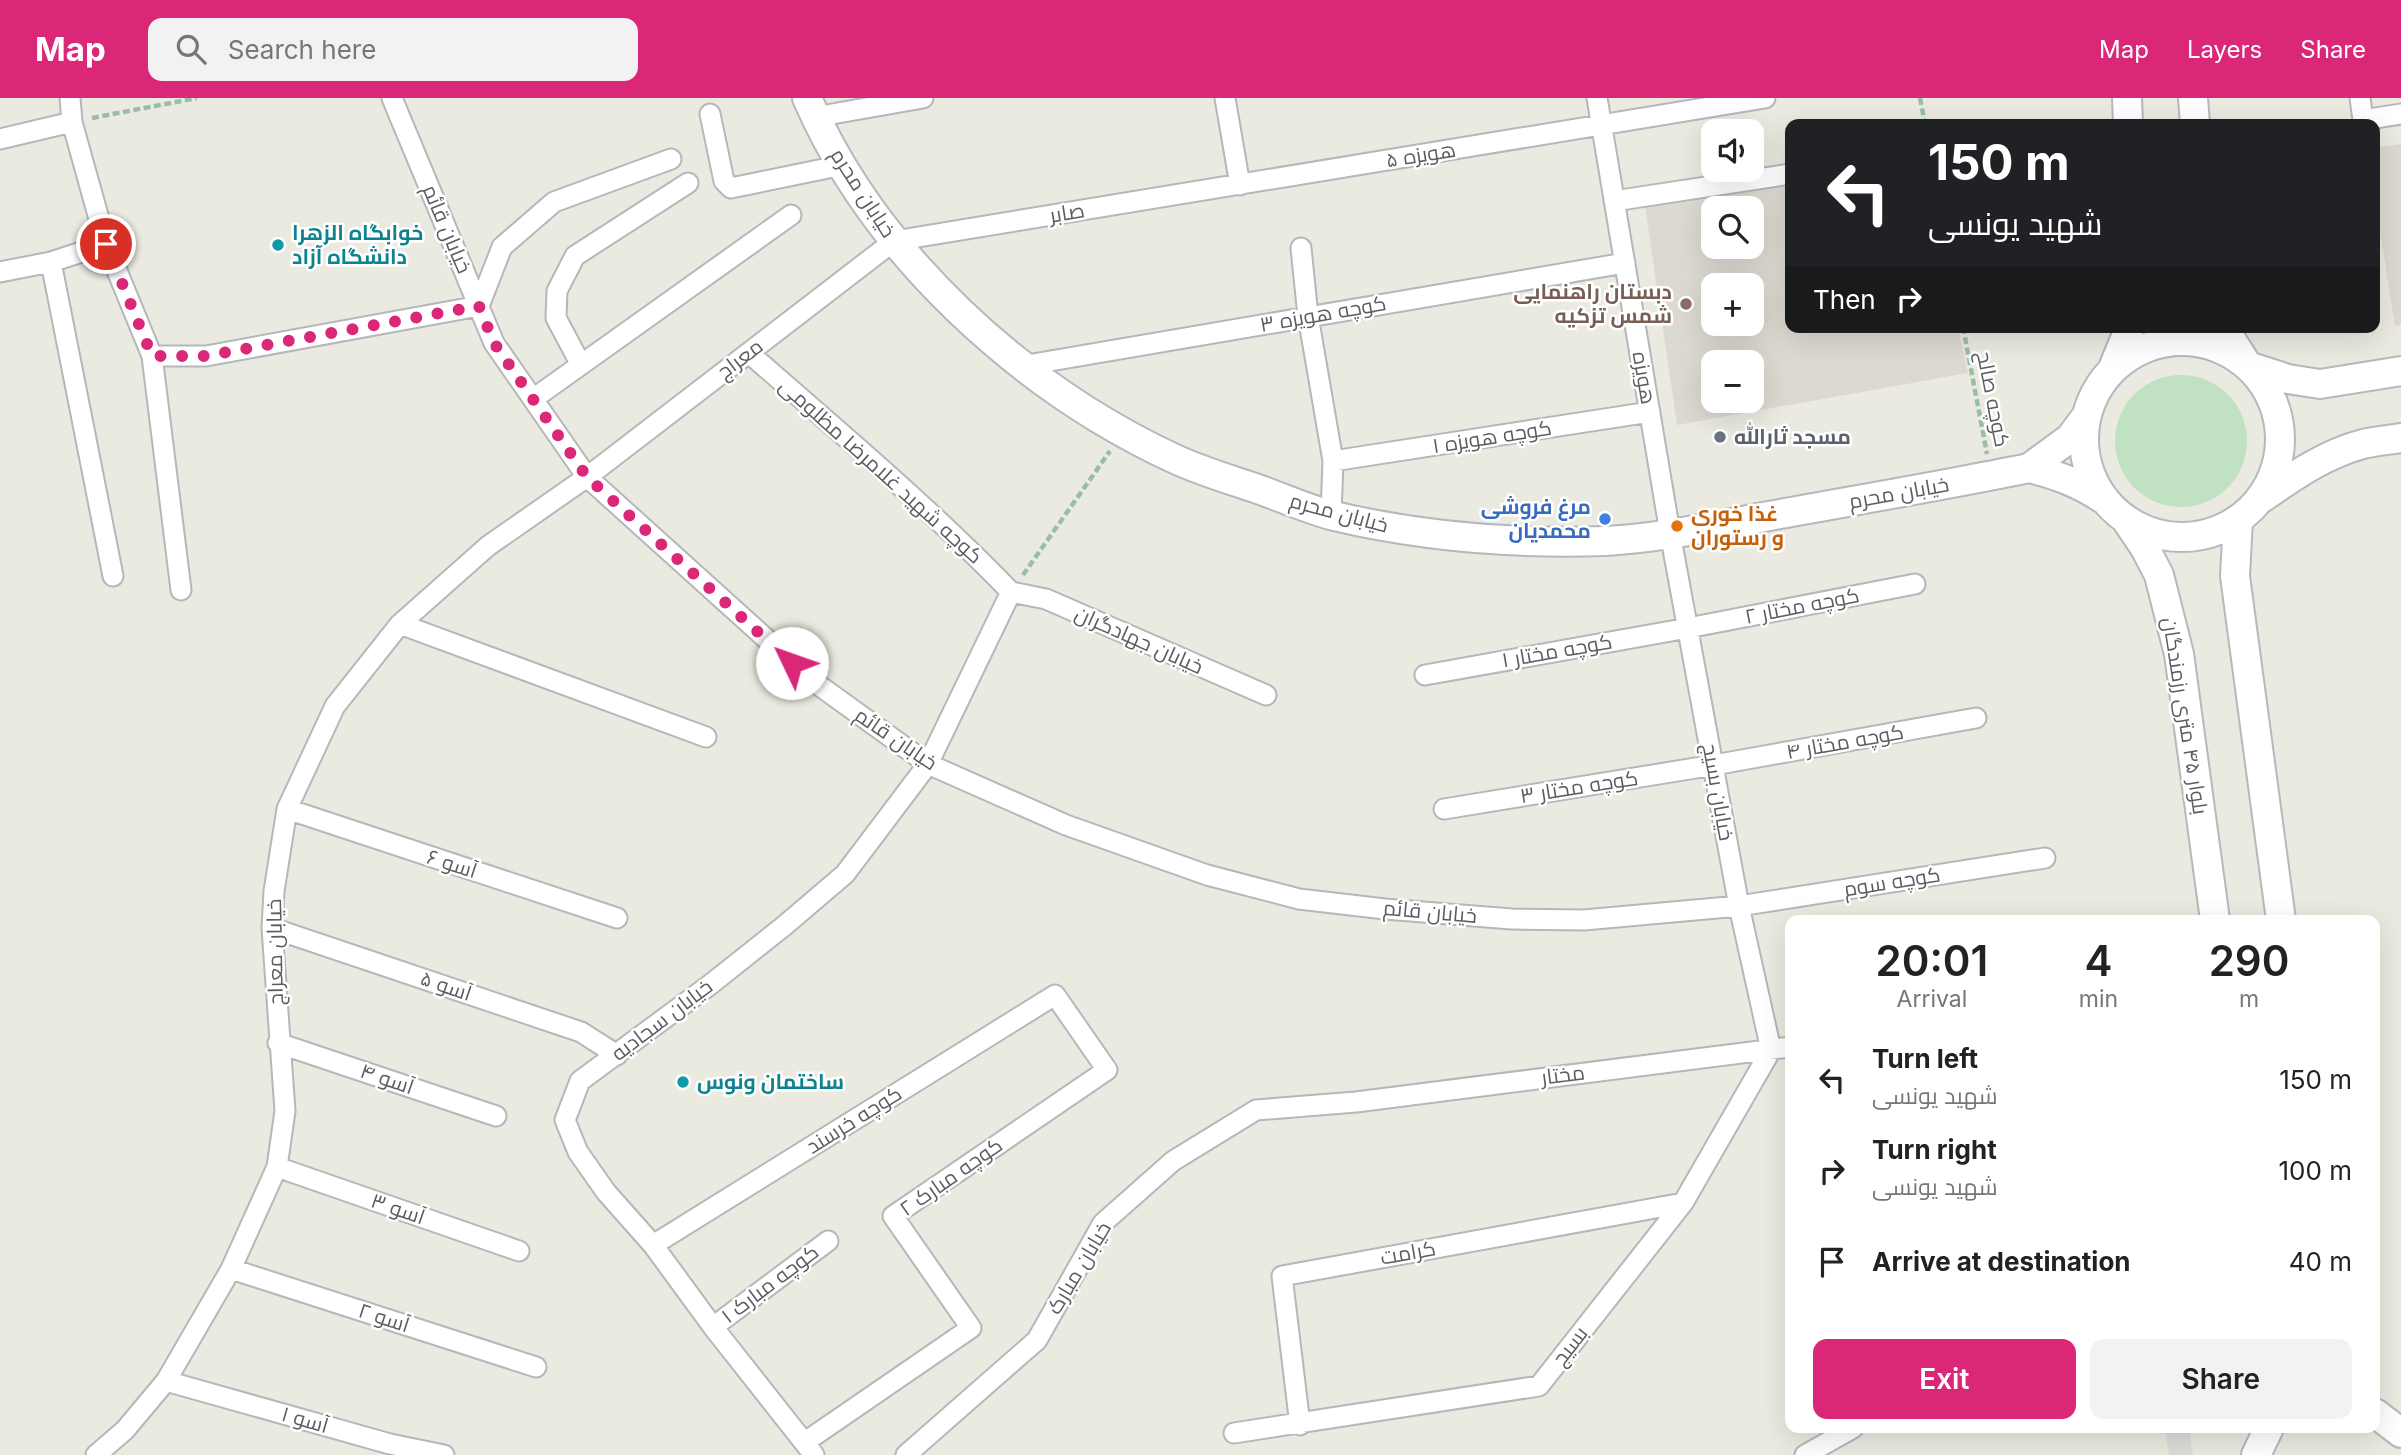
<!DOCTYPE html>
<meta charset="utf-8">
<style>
body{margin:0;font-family:Inter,Cairo,sans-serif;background:#f2f2f2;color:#222;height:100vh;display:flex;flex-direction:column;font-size:26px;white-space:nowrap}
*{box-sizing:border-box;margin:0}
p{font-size:23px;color:#767676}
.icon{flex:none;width:38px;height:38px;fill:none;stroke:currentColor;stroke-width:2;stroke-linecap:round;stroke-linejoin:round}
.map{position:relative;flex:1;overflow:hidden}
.sheet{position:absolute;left:1785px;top:817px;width:595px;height:518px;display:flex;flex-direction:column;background:#fff;border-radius:14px;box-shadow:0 7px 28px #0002}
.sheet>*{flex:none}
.top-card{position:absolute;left:1785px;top:21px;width:595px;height:214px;border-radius:14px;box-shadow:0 7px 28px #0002;background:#202124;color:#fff;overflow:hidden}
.tools{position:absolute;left:1701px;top:21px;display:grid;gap:14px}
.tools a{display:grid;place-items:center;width:63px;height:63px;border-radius:14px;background:#fff;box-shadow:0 7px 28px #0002;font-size:35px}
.pin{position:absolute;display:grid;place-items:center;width:60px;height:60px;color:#fff;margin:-30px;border:4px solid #fff;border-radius:50%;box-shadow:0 2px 7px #0007}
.me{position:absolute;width:77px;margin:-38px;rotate:312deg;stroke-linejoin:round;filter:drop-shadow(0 0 5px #0008)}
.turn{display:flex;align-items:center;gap:24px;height:147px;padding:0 28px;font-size:32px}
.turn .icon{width:91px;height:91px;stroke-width:2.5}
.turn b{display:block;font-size:49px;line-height:60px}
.then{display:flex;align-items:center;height:66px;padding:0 28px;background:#0003;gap:14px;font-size:26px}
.eta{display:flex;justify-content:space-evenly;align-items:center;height:119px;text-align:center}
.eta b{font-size:42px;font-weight:600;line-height:49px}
.cta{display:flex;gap:14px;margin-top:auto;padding:14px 28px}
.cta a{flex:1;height:80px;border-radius:14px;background:#db2777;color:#fff;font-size:28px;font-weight:600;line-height:80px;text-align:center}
.cta a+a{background:#f2f2f2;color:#222}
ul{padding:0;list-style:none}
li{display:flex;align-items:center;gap:21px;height:91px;padding:0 28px}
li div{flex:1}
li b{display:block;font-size:26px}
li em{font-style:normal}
header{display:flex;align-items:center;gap:42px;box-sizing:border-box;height:98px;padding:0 35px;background:#db2777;color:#fff}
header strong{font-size:33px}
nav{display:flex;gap:38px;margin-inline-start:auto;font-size:24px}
.search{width:490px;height:63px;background:#f2f2f2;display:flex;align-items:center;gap:18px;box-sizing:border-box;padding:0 24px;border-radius:14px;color:#767676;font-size:26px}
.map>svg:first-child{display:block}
.industrial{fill:#dfddd9}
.education{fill:#dbd9d0;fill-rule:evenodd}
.green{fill:#c0e1c2}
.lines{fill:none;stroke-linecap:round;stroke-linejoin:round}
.street-casing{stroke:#b4b7bb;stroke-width:23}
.secondary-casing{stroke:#b5b8bd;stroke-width:32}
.path{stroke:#98bfa6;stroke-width:4.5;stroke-dasharray:7 3.5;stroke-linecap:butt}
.street{stroke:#fff;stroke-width:19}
.secondary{stroke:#fff;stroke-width:28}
.route{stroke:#db2777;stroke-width:12;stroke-dasharray:0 21.6}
.culture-dot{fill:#0f9aa8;stroke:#fff;stroke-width:2.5}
.education-dot{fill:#8d6e63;stroke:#fff;stroke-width:2.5}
.worship-dot{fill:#6b7280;stroke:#fff;stroke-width:2.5}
.shop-dot{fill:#3f7fe0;stroke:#fff;stroke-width:2.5}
.food-dot{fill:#e8710a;stroke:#fff;stroke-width:2.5}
.labels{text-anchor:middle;stroke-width:5;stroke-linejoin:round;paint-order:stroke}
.street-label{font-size:21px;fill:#5a5d61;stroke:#fff}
.culture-label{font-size:21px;font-weight:bold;fill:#0d838f;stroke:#fff;text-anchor:start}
.education-label{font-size:21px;font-weight:bold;fill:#785e54;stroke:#fff;text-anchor:end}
.worship-label{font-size:21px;font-weight:bold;fill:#5b616d;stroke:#fff;text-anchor:start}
.shop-label{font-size:21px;font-weight:bold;fill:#366cbe;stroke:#fff;text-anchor:end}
.food-label{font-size:21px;font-weight:bold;fill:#c56008;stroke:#fff;text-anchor:start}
</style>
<header>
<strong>Map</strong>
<div class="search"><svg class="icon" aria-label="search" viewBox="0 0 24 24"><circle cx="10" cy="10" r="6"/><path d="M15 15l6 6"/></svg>Search here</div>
<nav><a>Map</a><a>Layers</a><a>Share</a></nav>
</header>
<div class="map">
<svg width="2401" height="1357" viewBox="0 0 2401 1357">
<rect width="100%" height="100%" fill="#ebeae1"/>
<path class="industrial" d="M 2164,1330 L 2189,1330 L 2193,1357 L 2169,1357 Z"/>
<path class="education" d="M 2401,46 L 2401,227 L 2395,228 L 2375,101 L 2375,50 Z
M 1790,78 L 1790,229 L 1958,229 L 1968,275 L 1677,327 L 1644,101 ZM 1713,110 L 1752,110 L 1752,149 L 1713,149 ZM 1713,187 L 1752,187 L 1752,226 L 1713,226 ZM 1713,264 L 1752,264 L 1752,303 L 1713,303 Z"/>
<path class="green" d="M2115 343a66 66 0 1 1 132 0a66 66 0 1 1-132 0Z"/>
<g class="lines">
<defs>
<path id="street" d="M 70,0 L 72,24 L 106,146 L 152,258 L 206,258 L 479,208 L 502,149 L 554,104 L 671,61
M 392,0 L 494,245 L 587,379 L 813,583 L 928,666 L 1066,727 L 1207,777 L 1299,801 L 1385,811 L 1512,821 L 1584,822 L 1739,808 L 2045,760
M 1225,0 L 1240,87
M 1597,0 L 1670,435 L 1739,808 L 1771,952
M 2360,0 L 2363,22 L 2401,16
M 710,16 L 724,83 L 731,90 L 843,67
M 815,19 L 923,0
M 0,41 L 72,24
M 1614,103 L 1790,76
M 106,146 L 51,164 L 113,478
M 1301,150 L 1308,218 L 1333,363 L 1331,417
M 0,174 L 51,164
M 749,255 C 838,333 929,409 1011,494
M 152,258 L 181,492
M 580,265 L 556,220 L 557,193 L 575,158 L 688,85
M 1021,268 L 1625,165
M 533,301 L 791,117
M 1333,363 L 1650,314
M 1011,494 L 1046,501 L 1266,597
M 400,526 L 706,639
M 1425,577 L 1688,530 L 1915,486
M 287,711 L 617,820
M 1444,711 L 1714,667 L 1976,620
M 272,830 L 581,934 L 617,957
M 278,945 L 496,1018
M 277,1069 L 519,1153
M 653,1147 L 1055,897 L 1107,972 L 893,1118 L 971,1230 L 805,1344
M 231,1171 L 536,1269
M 713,1229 L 828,1143
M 166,1283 L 390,1346 L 444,1357
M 1300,1327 L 1282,1178 L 1683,1105
M 1234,1335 L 1539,1288 L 1683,1105 L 1771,952
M 96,1357 L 125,1332 L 166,1283 L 231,1171 L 277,1069 L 285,1013 L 272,830 L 274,793 L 287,711 L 335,608 L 400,526 L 488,448 L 587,379 L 894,143 L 1765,0
M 814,1357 L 713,1229 L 653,1147 L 606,1094 L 578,1054 L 565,1022 L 580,983 L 711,886 L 784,828 L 845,776 L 928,666 L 1011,494
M 906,1357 L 1037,1242 L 1103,1125 L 1173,1063 L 1256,1012 L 1356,1004 L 1790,949
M 1805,1357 L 1853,1330"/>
<path id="secondary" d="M 807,0 C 875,157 1022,290 1175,361 C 1201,373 1228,381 1255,390 C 1281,399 1307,411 1334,418 C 1423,439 1515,446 1606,443 C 1664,440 1723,426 1780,416 C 1863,401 1946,387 2029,370 L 2070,340 L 2085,320
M 2127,0 L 2128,26
M 2193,0 L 2195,26
M 2223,229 L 2248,268 L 2288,281 L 2320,286 L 2401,273
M2084 341a98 98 0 1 1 196 0a98 98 0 1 1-196 0Z
M 2113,270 L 2130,229
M 2029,370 C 2057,377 2079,385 2103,401
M 2262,400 C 2294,378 2325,356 2363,346 C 2375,343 2389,342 2401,340
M 2126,422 L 2145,450 L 2159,477 L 2179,556 L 2215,822
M 2238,422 L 2235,478 L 2281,822
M 2375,1315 L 2401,1335
M 2256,1357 L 2269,1330"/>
</defs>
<use href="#street" class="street-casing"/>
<use href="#secondary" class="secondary-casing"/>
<path class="path" d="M 1920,0 L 1925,26
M 92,20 L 197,0
M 1963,229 L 1987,356
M 1023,477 L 1110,353"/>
<use href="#street" class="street"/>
<use href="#secondary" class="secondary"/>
</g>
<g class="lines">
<path class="route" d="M 106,146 L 152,258 L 206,258 L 479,208 L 494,245 L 587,379 L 792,565"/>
</g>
<g class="culture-dot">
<circle cx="278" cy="147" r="7"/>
<circle cx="683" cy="984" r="7"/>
</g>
<circle class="education-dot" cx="1686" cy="206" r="7"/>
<circle class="worship-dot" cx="1720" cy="339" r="7"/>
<circle class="shop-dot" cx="1605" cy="421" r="7"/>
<circle class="food-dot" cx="1677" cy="428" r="7"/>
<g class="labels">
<g class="street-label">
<text transform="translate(1421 57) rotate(-9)" y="7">هویزه ۵</text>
<text transform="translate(863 95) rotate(57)" y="7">خیابان محرم</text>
<text transform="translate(1067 115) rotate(-9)" y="7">صابر</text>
<text transform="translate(447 131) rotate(67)" y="7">خیابان قائم</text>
<text transform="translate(1323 216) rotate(-10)" y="7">کوچه هویزه ۳</text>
<text transform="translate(740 261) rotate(-37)" y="7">معراج</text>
<text transform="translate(1644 280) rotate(80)" y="7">هویزه</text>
<text transform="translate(1993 301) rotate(79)" y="7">کوچه صالح</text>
<text transform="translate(1492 339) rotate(-9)" y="7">کوچه هویزه ۱</text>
<text transform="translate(881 373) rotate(42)" y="7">کوچه شهید غلامرضا مظلومی</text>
<text transform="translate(1899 395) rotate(-10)" y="7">خیابان محرم</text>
<text transform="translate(1339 415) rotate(15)" y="7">خیابان محرم</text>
<text transform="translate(1802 508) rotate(-11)" y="7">کوچه مختار ۲</text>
<text transform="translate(1139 542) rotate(24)" y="7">خیابان جهادگران</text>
<text transform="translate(1557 553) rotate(-10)" y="7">کوچه مختار ۱</text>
<text transform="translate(2185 618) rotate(81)" y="7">بلوار ۴۵ متری رزمندگان</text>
<text transform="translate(896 641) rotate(34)" y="7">خیابان قائم</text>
<text transform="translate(1845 644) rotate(-10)" y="7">کوچه مختار ۴</text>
<text transform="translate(1579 689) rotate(-9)" y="7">کوچه مختار ۳</text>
<text transform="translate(1718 694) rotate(80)" y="7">خیابان بسیج</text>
<text transform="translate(452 766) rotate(18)" y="7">آسو ۶</text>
<text transform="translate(1892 784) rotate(-9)" y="7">کوچه سوم</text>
<text transform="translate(1430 814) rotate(5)" y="7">خیابان قائم</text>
<text transform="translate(275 854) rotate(-91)" y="7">خیابان معراج</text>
<text transform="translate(446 888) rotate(19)" y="7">آسو ۵</text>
<text transform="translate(662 922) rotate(-37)" y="7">خیابان سجادیه</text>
<text transform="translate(1563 977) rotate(-7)" y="7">مختار</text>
<text transform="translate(387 981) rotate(19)" y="7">آسو ۴</text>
<text transform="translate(854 1022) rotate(-32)" y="7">کوچه خرسند</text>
<text transform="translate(951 1079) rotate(-35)" y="7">کوچه مبارک ۲</text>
<text transform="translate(398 1111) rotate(19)" y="7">آسو ۳</text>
<text transform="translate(1408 1155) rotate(-10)" y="7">کرامت</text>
<text transform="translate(1079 1170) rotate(-59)" y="7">خیابان مبارک</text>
<text transform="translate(770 1186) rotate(-37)" y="7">کوچه مبارک ۱</text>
<text transform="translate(384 1220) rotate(18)" y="7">آسو ۲</text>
<text transform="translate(1570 1248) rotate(-52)" y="7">بسیج</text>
<text transform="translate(305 1322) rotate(16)" y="7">آسو ۱</text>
</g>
<g class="culture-label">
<text x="292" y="142">خوابگاه الزهرا<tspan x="292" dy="24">دانشگاه آزاد</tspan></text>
<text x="697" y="991">ساختمان ونوس</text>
</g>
<g class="education-label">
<text x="1672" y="201">دبستان راهنمایی<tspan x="1672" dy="24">شمس تزکیه</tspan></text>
</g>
<g class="worship-label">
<text x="1734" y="346">مسجد ثارالله</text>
</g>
<g class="shop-label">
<text x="1591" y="416">مرغ فروشی<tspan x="1591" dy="24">محمدیان</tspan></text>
</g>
<g class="food-label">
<text x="1691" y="423">غذا خوری<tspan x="1691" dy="24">و رستوران</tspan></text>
</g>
</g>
</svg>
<div class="tools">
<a><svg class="icon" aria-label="sound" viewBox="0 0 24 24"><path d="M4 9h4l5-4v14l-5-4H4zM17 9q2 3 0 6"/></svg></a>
<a><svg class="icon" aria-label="search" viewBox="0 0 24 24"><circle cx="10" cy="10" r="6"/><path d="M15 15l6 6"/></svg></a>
<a>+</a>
<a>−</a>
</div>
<div class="pin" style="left:106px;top:146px;background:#d93025"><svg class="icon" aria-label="arrive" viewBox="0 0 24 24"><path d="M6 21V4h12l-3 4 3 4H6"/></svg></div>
<svg class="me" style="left:792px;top:565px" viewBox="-20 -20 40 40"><circle r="19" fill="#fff"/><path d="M0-13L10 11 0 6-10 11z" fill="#db2777"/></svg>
<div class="top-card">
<div class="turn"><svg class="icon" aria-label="left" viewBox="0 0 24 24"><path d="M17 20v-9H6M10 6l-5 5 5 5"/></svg><div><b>150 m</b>شهید یونسی</div></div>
<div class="then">Then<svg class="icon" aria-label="right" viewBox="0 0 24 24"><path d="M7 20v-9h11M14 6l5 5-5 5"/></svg></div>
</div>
<section class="sheet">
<div class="eta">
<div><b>20:01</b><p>Arrival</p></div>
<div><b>4</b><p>min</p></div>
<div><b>290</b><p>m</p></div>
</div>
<ul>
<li><svg class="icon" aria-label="left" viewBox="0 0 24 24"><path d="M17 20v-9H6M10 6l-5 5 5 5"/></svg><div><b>Turn left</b><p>شهید یونسی</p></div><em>150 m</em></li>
<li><svg class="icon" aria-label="right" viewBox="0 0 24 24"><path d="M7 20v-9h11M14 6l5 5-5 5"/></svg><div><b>Turn right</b><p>شهید یونسی</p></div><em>100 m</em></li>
<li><svg class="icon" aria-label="arrive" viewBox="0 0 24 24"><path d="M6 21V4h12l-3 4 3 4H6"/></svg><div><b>Arrive at destination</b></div><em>40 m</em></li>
</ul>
<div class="cta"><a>Exit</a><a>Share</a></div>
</section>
</div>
